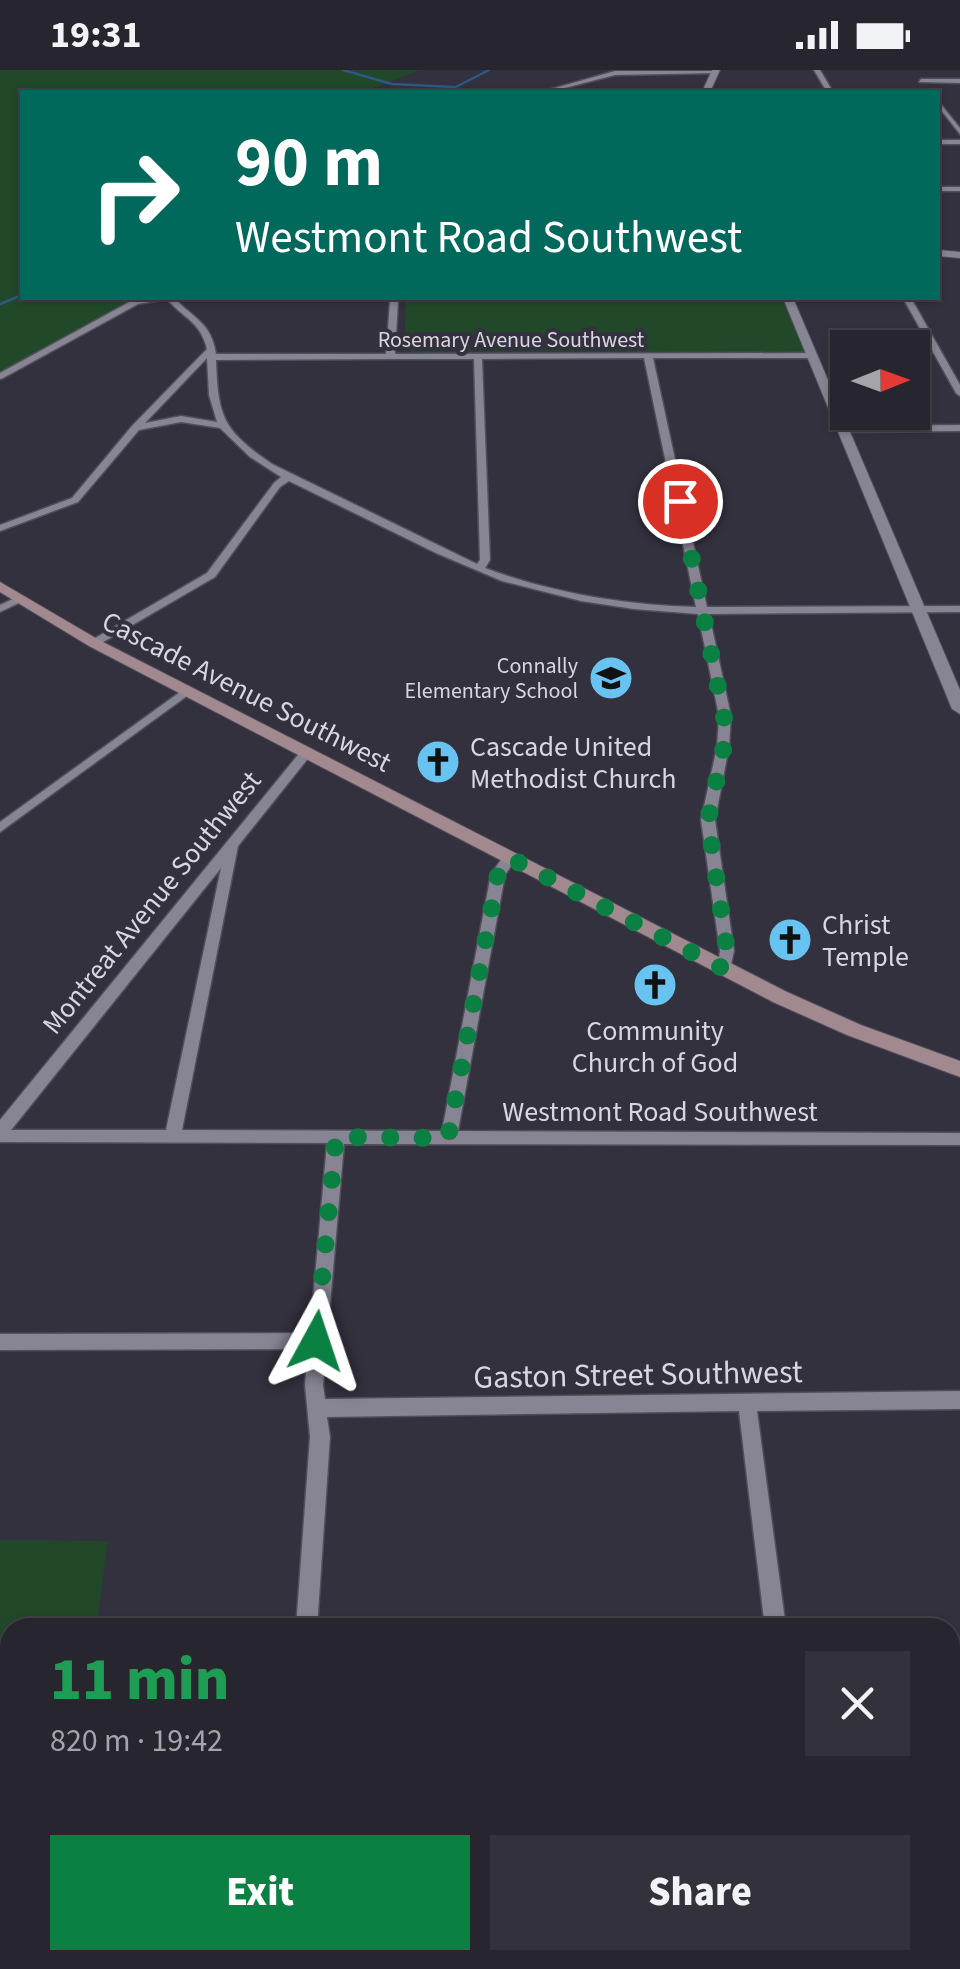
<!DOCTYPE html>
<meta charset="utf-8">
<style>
body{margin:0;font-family:"Source Sans 3",sans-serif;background:#33313a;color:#f1f3f6;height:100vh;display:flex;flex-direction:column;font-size:38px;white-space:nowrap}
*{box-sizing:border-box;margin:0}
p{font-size:32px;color:#a4a5aa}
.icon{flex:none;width:55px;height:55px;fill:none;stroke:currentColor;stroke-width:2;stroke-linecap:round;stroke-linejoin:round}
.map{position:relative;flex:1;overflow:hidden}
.panel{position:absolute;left:0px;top:1548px;width:960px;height:352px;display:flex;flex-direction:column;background:#27252e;border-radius:30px 30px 0 0;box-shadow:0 2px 8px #0004,0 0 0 2px #43424a}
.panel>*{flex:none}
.hud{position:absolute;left:20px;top:20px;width:920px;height:210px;border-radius:0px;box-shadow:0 2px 8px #0004,0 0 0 2px #43424a;background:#00695c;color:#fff;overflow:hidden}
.needle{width:65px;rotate:89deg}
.buttons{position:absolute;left:830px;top:260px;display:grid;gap:20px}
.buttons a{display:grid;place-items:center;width:100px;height:100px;border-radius:0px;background:#27252e;box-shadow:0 2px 8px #0004,0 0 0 2px #43424a;font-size:50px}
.pin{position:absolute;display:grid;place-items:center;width:85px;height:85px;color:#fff;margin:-42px;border:5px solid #fff;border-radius:50%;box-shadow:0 2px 10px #0007}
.me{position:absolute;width:110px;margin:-55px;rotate:5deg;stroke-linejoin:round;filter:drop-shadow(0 0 8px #0008)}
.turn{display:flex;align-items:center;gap:35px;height:210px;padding:0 50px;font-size:45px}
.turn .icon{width:130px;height:130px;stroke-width:2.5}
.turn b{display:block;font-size:70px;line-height:85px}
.round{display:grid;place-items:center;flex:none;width:105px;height:105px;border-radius:0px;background:#33313a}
.overview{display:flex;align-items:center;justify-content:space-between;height:170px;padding:0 50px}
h1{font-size:60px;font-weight:800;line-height:75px;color:#1e9e55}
.button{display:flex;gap:20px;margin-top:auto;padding:20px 50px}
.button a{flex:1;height:115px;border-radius:0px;background:#0b8043;color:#fff;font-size:40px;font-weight:800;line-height:115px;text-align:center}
.button a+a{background:#33313a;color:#f1f3f6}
.status{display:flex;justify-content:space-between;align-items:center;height:70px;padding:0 50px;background:#27252e;direction:ltr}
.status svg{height:28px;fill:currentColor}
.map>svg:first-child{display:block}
.green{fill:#214929}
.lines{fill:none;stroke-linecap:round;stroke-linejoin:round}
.stream{stroke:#2d5886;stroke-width:2.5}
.minor-casing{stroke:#514e59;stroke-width:3}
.tertiary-casing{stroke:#514e59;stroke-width:2}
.secondary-casing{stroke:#514e59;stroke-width:2}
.minor{fill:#878493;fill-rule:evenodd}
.tertiary{fill:#878493;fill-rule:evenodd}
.secondary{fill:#a1898f;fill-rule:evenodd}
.route{stroke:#0b8043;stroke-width:18;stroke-dasharray:0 32.4}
.labels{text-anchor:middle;stroke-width:8;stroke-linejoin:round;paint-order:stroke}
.far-street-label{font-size:22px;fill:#d8d6df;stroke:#34313e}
.far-poi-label{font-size:22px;fill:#d8d6df;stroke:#34313e;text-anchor:end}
.street-label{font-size:28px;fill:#d8d6df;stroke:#34313e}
.poi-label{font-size:28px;fill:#d8d6df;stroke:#34313e;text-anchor:start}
.near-street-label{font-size:32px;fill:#d8d6df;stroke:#34313e}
</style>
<div class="status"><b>19:31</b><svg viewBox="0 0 49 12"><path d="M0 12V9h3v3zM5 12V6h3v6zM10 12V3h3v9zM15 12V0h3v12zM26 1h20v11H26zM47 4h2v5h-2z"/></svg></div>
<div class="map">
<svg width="960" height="1899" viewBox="0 0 960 1899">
<rect width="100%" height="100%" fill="#34313e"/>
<path class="green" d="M 0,0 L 420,0 L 363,22 L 22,22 L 22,228 L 159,228 L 133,233 L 0,306 Z
M 406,228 L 783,228 L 808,284 L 404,285 Z
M 0,1470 L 108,1471 L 96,1557 L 10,1558 L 10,1890 L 50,1890 L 49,1899 L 0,1899 Z"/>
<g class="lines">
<path class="stream" d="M 343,0 L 392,14 L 454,17
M 446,22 L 489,0
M 0,234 L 22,225"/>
<defs>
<path id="minor" d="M 814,0 L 820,0 L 833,22 L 827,22 Z
M 615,1 L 714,1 L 717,3 L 615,5 L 549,22 L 541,22 Z
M 921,9 L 960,9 L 960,13 L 919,12 Z
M 938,31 L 960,58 L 960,64 L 938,36 Z
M 938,70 L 960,70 L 960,74 L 938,74 Z
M 938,117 L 960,117 L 960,121 L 938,121 Z
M 151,228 L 174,228 C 194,249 211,252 216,284 L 386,284 L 390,231 L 387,228 L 396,228 L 398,230 L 395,284 L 815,283 L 815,287 L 812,288 L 653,288 L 707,537 L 960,536 L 960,542 L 709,544 L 731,646 L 729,677 L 715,750 L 734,881 L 729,903 L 724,904 L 717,899 L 720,881 L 701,750 L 717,677 L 719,646 L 698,544 L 634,539 L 581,531 L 502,511 L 436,483 L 289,411 L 280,417 L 215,507 L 98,575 L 90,575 L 90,571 L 207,503 L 274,413 L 281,407 L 250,387 L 220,358 L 181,352 L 139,360 L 78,432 L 0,461 L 0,455 L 72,428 L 132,356 L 207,279 C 200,251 184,249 167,229 L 138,234 L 3,308 L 0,309 L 0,303 L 133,230 ZM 207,288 L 209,325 L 217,352 L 181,346 L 145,353 ZM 644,288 L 696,537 C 625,535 552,523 485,498 L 490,490 L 482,289 ZM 386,289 L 474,289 L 480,490 L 477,494 L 272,394 C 223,360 218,348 216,290 Z
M 903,228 L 911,228 L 960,315 L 960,326 L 956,323 Z
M 960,355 L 960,361 L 843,362 L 838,359 L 843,356 Z
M 19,526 L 23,527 L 23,531 L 0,542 L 0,535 Z
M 187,617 L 191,619 L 191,623 L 0,762 L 0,752 Z
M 306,679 L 312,683 L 310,686 L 238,776 L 182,1060 L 442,1061 L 491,804 L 505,784 L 510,783 L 517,787 L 505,805 L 458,1061 L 960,1063 L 960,1075 L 344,1074 L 323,1315 L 325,1329 L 960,1321 L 960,1339 L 757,1341 L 786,1558 L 765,1558 L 739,1341 L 327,1347 L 330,1367 L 317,1558 L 296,1558 L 310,1367 L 305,1315 L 308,1279 L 0,1280 L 0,1264 L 310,1263 L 327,1073 L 0,1072 L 0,1050 L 302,680 ZM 221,798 L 166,1060 L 11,1060 Z
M 268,1890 L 292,1890 L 291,1899 L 267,1899 Z
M 807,1890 L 831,1890 L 832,1899 L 808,1899 Z"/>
<path id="tertiary" d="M 712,0 L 720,0 L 710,22 L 702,22 Z
M 938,180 L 960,182 L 960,188 L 938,186 Z
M 783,228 L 793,228 L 960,620 L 960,644 L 952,639 Z"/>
<path id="secondary" d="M 0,512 L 99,570 L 787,922 L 861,955 L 960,991 L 960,1007 L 847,965 L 773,932 L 89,576 L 0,522 Z"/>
</defs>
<use href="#minor" class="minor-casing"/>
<use href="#tertiary" class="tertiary-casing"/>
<use href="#secondary" class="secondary-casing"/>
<use href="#minor" class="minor"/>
<use href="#tertiary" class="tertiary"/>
<use href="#secondary" class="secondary"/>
</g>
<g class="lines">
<path class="route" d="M 316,1271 L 336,1067 L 448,1068 L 498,804 L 510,788 L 724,899 L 727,881 L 708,750 L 724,676 L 724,646 L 680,431"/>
</g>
<defs>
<symbol id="school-disc" viewBox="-11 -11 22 22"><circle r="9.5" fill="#69c3f1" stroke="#34313e"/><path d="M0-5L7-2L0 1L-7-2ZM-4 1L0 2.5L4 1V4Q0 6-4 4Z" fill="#111"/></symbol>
<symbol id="church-disc" viewBox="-11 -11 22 22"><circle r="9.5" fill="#69c3f1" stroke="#34313e"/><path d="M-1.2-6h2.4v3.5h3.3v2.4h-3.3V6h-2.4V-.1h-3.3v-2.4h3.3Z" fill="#111"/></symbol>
</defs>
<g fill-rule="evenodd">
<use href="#school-disc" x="586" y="583" width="50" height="50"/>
<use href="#church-disc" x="413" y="667" width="50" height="50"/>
<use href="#church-disc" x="765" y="845" width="50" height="50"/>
<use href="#church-disc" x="630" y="890" width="50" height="50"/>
</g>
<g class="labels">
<g class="far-street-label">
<text x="511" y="277">Rosemary Avenue Southwest</text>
</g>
<g class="far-poi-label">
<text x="578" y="603">Connally<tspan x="578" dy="25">Elementary School</tspan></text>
</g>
<g class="street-label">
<text transform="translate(247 621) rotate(27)" y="10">Cascade Avenue Southwest</text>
<text transform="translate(151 832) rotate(-51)" y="10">Montreat Avenue Southwest</text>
<text x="660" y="1051">Westmont Road Southwest</text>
</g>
<g class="poi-label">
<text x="470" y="686">Cascade United<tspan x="470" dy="32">Methodist Church</tspan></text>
<text x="822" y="864">Christ<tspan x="822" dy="32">Temple</tspan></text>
<text x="655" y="970" text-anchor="middle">Community<tspan x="655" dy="32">Church of God</tspan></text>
</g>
<g class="near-street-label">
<text transform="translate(638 1304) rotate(-1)" y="11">Gaston Street Southwest</text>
</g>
</g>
</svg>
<div class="buttons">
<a><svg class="needle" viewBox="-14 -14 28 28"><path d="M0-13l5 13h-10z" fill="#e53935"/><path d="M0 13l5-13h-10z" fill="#a4a5aa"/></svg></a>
</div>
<div class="pin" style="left:680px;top:431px;background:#d93025"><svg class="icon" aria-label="arrive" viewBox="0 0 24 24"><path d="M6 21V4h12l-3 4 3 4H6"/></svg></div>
<svg class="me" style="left:316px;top:1271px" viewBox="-20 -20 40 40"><path d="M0-17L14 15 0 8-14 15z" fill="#0b8043" stroke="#fff" stroke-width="4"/></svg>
<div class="hud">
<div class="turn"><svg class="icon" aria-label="right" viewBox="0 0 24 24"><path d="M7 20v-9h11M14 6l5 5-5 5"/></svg><div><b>90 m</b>Westmont Road Southwest</div></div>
</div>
<section class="panel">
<div class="overview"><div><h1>11 min</h1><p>820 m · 19:42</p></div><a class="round"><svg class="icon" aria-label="close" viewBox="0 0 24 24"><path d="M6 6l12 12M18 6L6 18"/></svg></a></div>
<div class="button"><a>Exit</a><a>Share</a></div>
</section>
</div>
